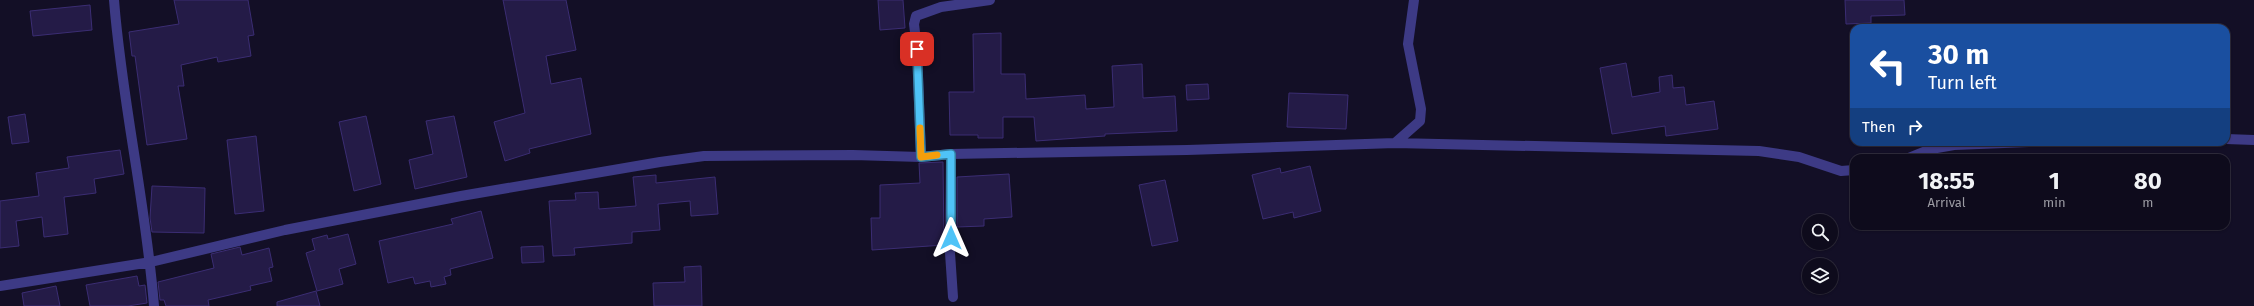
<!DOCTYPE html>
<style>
body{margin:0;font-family:"Fira Sans",sans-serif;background:#1c1929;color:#f1f3f6;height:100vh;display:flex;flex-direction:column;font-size:15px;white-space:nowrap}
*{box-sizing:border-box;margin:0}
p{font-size:13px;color:#9b9ba3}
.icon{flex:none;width:22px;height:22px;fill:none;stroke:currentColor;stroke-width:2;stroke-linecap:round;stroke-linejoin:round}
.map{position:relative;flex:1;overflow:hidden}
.details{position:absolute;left:1850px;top:154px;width:380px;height:76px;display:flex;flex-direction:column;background:#0e0b1c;border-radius:12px;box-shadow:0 1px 3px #0004,0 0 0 1px #2e2b3b}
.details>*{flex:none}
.hud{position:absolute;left:1850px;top:24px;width:380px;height:122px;border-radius:12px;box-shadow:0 1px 3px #0004,0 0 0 1px #2e2b3b;background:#1a4fa0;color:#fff;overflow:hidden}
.fabs{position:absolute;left:1802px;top:214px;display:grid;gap:8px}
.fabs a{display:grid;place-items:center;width:36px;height:36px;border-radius:50%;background:#0e0b1c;box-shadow:0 1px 3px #0004,0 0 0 1px #2e2b3b;font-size:20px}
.pin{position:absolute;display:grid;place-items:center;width:34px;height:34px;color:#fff;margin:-17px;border-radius:8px;box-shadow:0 2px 6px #0006}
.me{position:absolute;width:44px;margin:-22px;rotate:0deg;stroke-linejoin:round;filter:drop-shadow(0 0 3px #0008)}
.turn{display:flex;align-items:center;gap:14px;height:84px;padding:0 12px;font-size:18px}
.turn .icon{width:52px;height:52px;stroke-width:2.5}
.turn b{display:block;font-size:28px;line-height:34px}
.then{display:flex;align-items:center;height:38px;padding:0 12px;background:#0003;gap:8px;font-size:15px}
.eta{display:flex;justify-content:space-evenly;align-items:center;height:68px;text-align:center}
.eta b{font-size:24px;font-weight:700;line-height:28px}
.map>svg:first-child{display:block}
.building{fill:#241b47;stroke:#3b2d73}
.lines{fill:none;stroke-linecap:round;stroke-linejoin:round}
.minor{stroke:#3d3a85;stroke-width:10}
.route-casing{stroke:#337fa1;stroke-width:10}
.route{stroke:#4fc3f7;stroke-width:7}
.slow{stroke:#f59e0b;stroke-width:7}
</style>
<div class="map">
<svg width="2254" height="306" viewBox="0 0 2254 306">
<rect width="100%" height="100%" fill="#130f26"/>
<path class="building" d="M 174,0 L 248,0 L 254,35 L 248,36 L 251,56 L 218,62 L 217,57 L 181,65 L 184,86 L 178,86 L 187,139 L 147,145 L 135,56 L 132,56 L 129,32 L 179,24 Z
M 503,0 L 566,0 L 576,50 L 546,56 L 551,84 L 581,78 L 591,134 L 529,149 L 530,153 L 505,161 L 494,122 L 525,113 Z
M 878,0 L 903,0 L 905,28 L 880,30 Z
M 1845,0 L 1904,0 L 1905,15 L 1871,16 L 1871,23 L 1846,24 Z
M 90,5 L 92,30 L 33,36 L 30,11 Z
M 1001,33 L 1001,74 L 1025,74 L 1026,99 L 1085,95 L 1086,109 L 1114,107 L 1112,66 L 1142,64 L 1143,98 L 1175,96 L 1177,131 L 1105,134 L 1105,136 L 1036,141 L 1034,117 L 1003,117 L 1003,138 L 978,138 L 978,135 L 950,135 L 949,92 L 974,92 L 973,34 Z
M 1626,63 L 1632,97 L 1660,92 L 1659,77 L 1672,75 L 1673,88 L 1684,87 L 1686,105 L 1714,101 L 1718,129 L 1666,136 L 1665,126 L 1612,134 L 1600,68 Z
M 1208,84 L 1209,99 L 1187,100 L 1186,85 Z
M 1289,93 L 1348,95 L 1346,129 L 1287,127 Z
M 25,114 L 29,142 L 12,144 L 8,117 Z
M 366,116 L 381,184 L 354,191 L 339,122 Z
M 454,116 L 467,177 L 415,189 L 409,160 L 433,154 L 426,121 Z
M 256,136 L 264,211 L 235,214 L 227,140 Z
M 120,150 L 124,174 L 94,179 L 96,193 L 64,197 L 68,234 L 44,237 L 42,217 L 16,221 L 19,246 L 0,248 L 0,201 L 39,196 L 36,173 L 69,168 L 67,157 Z
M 943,162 L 944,245 L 872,250 L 871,218 L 880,218 L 880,185 L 920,183 L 919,163 Z
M 1310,166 L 1321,211 L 1294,218 L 1293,212 L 1263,219 L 1252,175 L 1280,168 L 1281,173 Z
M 1009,174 L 1012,217 L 984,219 L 984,226 L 957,227 L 957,177 Z
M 656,175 L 656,183 L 715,177 L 718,214 L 691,216 L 690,201 L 658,204 L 660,230 L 632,232 L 632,243 L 574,248 L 575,255 L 553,256 L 549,201 L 576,200 L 575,193 L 598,192 L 599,209 L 636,206 L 633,177 Z
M 1165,180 L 1178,241 L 1152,246 L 1139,185 Z
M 152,186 L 205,188 L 204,233 L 152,232 L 150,218 Z
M 481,211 L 493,258 L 450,269 L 451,275 L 444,277 L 446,284 L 431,287 L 430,281 L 415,284 L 413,277 L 388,283 L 379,241 L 453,224 L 451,219 Z
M 348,234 L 356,264 L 339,269 L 343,284 L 317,291 L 306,253 L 315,250 L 312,239 L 327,235 L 328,239 Z
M 543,246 L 544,262 L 522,263 L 521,247 Z
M 240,247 L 242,255 L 269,248 L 273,267 L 269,268 L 272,281 L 250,286 L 251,290 L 208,300 L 209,306 L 166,306 L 164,300 L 160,300 L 158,282 L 214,268 L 211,254 Z
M 701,266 L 702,306 L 654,306 L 653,283 L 685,282 L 684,267 Z
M 137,276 L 139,286 L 145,285 L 147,303 L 128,306 L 90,306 L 86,285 Z
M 56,286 L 60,306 L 24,306 L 22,293 Z
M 316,291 L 320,306 L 277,306 L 277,302 Z"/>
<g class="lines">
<path class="minor" d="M 114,0 C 122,103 146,203 154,306
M 2226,139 L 2254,140
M 1395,143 L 1420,121 L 1421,109 L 1408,44 L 1414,0
M 951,154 L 950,253 L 953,297
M 921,157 L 917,49 L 914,24 L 916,16 L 941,7 L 990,0
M 1909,158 L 1931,149 L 1954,145 L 2029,142
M 0,286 L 151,262 L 285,230 L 461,196 L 660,162 L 704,156 L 853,155 L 921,157 L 951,154 L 1187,150 L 1395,143 L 1759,151 L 1799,157 L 1841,171 L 1854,170"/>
</g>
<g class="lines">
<defs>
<path id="route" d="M 917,49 L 921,157 L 951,154 L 951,238"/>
</defs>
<use href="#route" class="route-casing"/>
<use href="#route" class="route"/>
<path class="slow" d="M 920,128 L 921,157 L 937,155"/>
</g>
</svg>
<div class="fabs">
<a><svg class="icon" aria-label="search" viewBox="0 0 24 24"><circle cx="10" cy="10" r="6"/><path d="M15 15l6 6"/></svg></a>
<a><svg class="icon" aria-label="layers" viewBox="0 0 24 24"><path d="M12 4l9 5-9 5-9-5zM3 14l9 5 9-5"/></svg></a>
</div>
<div class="pin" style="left:917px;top:49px;background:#d93025"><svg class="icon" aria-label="arrive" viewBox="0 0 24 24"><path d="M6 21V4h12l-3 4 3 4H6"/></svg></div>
<svg class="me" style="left:951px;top:238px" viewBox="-20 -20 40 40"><path d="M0-17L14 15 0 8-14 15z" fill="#4fc3f7" stroke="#fff" stroke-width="4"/></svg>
<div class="hud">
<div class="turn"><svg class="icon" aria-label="left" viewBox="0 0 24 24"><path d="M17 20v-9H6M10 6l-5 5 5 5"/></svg><div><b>30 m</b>Turn left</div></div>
<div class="then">Then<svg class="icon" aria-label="right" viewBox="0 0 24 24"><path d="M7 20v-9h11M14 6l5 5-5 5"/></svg></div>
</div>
<section class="details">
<div class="eta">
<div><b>18:55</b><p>Arrival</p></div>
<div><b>1</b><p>min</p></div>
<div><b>80</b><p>m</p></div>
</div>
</section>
</div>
